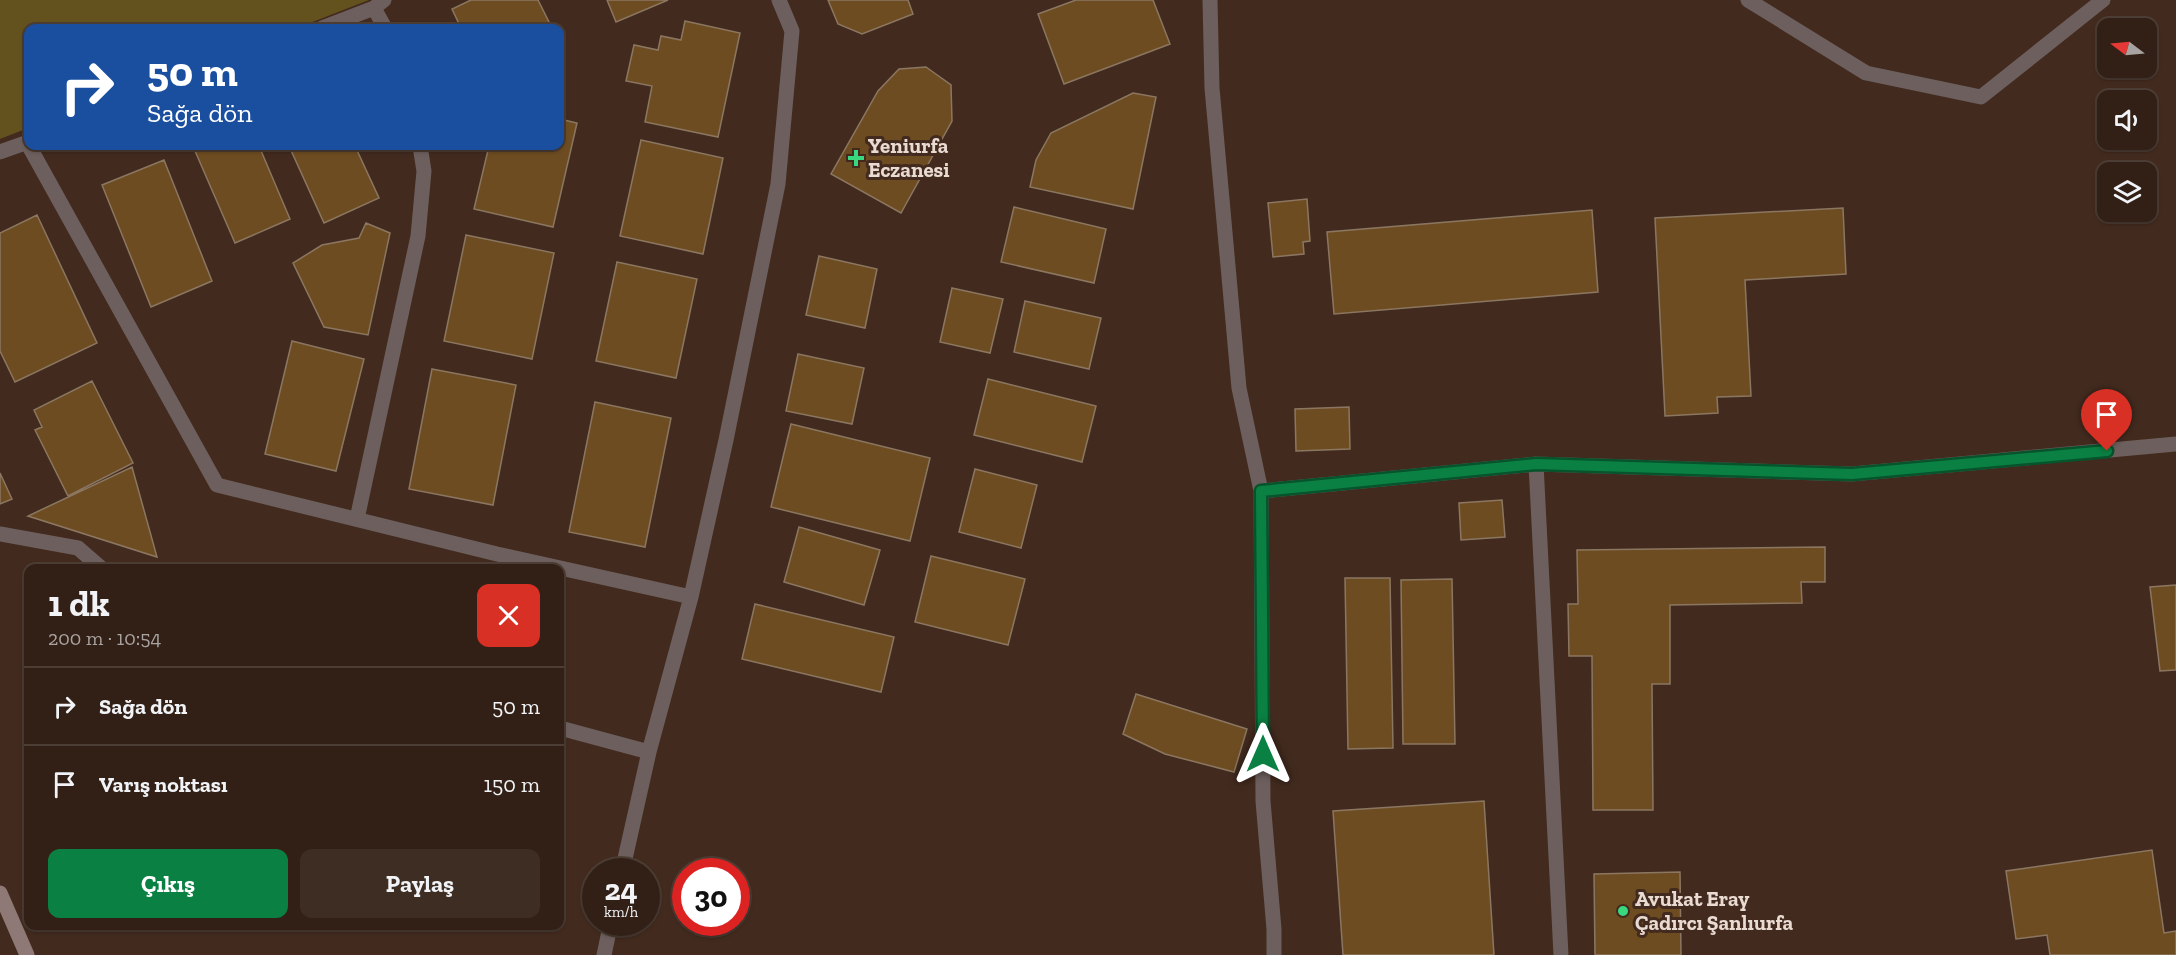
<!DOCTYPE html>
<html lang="tr">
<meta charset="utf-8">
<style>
body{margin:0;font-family:"Zilla Slab",serif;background:#3d2d23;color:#f1f3f6;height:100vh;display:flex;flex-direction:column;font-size:22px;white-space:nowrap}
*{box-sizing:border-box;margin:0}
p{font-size:20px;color:#a8a3a1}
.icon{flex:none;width:33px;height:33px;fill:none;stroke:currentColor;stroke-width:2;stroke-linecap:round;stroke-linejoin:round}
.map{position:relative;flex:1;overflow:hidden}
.side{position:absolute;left:24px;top:564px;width:540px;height:366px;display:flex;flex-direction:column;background:#322016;border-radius:12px;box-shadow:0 2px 4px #0004,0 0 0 2px #4d3e35}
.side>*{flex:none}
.top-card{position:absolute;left:24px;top:24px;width:540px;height:126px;border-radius:12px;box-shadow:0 2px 4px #0004,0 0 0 2px #4d3e35;background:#1a4fa0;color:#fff;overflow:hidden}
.needle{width:39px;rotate:286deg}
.controls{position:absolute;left:2097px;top:18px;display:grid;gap:12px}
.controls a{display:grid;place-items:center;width:60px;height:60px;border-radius:12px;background:#322016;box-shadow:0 2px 4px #0004,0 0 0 2px #4d3e35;font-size:30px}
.speed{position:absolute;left:582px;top:858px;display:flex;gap:12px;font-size:30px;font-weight:700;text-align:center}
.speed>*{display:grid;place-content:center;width:78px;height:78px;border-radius:50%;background:#322016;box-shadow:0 2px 4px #0004,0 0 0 2px #4d3e35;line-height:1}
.speed small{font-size:15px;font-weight:400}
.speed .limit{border:9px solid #d22;background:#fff;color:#111}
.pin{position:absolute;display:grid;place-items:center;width:51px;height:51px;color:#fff;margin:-62px -26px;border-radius:50% 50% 50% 0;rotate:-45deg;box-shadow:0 0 6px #0007}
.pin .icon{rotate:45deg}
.me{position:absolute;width:66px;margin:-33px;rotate:0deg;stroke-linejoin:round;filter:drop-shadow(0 0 4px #0008)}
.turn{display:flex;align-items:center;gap:21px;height:126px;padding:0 24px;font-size:27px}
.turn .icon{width:78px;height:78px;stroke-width:2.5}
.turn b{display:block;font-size:42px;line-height:51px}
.round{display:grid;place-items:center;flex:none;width:63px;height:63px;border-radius:12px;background:#3d2d23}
.headline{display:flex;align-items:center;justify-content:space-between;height:102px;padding:0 24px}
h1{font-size:36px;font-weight:700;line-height:45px}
.cta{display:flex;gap:12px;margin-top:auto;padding:12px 24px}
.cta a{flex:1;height:69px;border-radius:12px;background:#0b8043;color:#fff;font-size:24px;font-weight:700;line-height:69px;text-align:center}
.cta a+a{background:#3d2d23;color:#f1f3f6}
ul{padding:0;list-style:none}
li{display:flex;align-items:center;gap:18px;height:78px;padding:0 24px;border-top:2px solid #4d3e35}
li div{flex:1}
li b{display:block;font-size:22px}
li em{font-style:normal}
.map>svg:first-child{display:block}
.green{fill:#63521e}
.building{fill:#6e4c21;stroke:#8b7761;stroke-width:1.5}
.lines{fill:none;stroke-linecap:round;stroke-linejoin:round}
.minor{stroke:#6d5f5d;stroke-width:15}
.secondary{stroke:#8f7976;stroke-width:15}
.route-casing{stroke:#07532c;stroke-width:15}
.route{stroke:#0b8043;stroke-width:10}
.poi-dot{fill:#39d87f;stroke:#422a1e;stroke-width:2}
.labels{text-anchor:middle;stroke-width:6;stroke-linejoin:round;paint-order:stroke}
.poi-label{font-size:21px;font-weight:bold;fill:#e9dad2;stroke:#422a1e;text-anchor:start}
</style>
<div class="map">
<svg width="2176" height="955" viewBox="0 0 2176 955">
<rect width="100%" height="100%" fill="#422a1e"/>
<path class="green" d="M 0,0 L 369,0 L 297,28 L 28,28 L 28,128 L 0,139 Z"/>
<path class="building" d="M 471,0 L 538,0 L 552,28 L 461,28 L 452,9 Z
M 607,0 L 668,0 L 616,22 Z
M 828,0 L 908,0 L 913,14 L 862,34 L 838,24 Z
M 1076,0 L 1153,0 L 1170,44 L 1064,84 L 1038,14 Z
M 685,21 L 740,33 L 718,137 L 645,122 L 652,86 L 626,81 L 634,45 L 658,50 L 661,36 L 681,40 Z
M 926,67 L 951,85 L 952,121 L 901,213 L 831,174 L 878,91 L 899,69 Z
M 1133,93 L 1156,97 L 1133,209 L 1030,187 L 1036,160 L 1051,133 Z
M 560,119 L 577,123 L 553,227 L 474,209 L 489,146 L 560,146 Z
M 641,140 L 723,158 L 703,254 L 620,236 Z
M 208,146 L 259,146 L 290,219 L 235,243 L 195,151 Z
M 289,146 L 355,146 L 379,198 L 324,223 Z
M 164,160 L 212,281 L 151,307 L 102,185 Z
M 1307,199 L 1310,241 L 1303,242 L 1304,254 L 1273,257 L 1268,203 Z
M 1014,207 L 1106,229 L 1094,283 L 1001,262 Z
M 1843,208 L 1846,274 L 1745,280 L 1751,396 L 1717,397 L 1718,413 L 1665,416 L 1655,218 Z
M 1592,210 L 1598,292 L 1334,314 L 1327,232 Z
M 37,215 L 97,343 L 15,382 L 0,351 L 0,233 Z
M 366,223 L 390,233 L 368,335 L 324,327 L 293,263 L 322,245 L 359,238 Z
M 466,235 L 554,253 L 532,359 L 444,341 Z
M 819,256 L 877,269 L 865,328 L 806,315 Z
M 617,262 L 697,279 L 676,378 L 596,361 Z
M 952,288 L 1003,299 L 990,353 L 940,342 Z
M 1025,301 L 1101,318 L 1089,369 L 1014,352 Z
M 292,341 L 364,359 L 336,471 L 265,454 Z
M 798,354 L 864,368 L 852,424 L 786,411 Z
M 432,369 L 516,385 L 493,505 L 409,489 Z
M 988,379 L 1096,406 L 1082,462 L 974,435 Z
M 92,381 L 133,463 L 68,496 L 35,430 L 42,427 L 34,410 Z
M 595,402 L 671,418 L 645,547 L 569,532 Z
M 1349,407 L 1350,449 L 1296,451 L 1295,409 Z
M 791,424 L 930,458 L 910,541 L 771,507 Z
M 132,467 L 157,557 L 28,516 Z
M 975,469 L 1037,485 L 1021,548 L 959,532 Z
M 0,473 L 12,499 L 0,504 Z
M 1502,500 L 1505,537 L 1461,540 L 1459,503 Z
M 799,527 L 880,550 L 864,605 L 784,582 Z
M 1825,547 L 1825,582 L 1801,582 L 1802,603 L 1670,605 L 1670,684 L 1652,684 L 1653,810 L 1593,810 L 1592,656 L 1569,656 L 1568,604 L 1578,604 L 1577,550 Z
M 931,556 L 1025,579 L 1008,645 L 915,622 Z
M 1345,578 L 1390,578 L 1393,748 L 1348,749 Z
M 1452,579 L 1455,744 L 1403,744 L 1401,580 Z
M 2176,585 L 2176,670 L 2160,671 L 2150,587 Z
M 755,604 L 894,637 L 881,692 L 742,659 Z
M 1136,694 L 1247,729 L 1234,772 L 1165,754 L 1123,734 Z
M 1484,801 L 1494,955 L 1343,955 L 1333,811 Z
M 2152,850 L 2164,933 L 2176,931 L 2176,955 L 2050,955 L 2047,935 L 2016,939 L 2006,871 Z
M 1680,872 L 1681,955 L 1595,955 L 1594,874 Z"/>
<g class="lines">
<path class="minor" d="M 1210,0 L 1212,88 L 1239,388 L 1261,491 L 1263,801 L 1274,929 L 1274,955
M 1748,0 L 1866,73 L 1981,97 L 2103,0
M 374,8 L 385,28
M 322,28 L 374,8 L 384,0
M 29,146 L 217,485 L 497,554 L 691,597
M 0,152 L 28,142
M 1536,464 L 1561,955
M 1261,491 L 1536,464 L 1852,474 L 2176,444
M 357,519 L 418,236 L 424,171 L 420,146
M 0,534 L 78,548 L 101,568
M 560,728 L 649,752
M 622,872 L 649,752 L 691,597 L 726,440 L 778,184 L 792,31 L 779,0
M 604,955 L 611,922"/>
<path class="secondary" d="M 0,893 L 27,955"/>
</g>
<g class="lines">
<defs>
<path id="route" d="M 1263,754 L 1261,491 L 1536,464 L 1852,474 L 2107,451"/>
</defs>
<use href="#route" class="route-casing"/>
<use href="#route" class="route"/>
</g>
<g class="poi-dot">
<path d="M853 149h6v6h6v6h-6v6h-6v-6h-6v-6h6z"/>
<circle cx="1623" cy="911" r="6"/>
</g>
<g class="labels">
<g class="poi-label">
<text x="868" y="153">Yeniurfa<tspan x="868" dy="24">Eczanesi</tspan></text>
<text x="1635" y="906">Avukat Eray<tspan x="1635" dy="24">Çadırcı Şanlıurfa</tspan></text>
</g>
</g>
</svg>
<div class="controls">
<a><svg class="needle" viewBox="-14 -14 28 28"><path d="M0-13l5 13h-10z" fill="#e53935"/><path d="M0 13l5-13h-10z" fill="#a8a3a1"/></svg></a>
<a><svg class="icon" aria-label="sound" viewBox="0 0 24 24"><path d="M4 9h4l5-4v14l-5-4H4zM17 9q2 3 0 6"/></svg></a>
<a><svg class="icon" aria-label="layers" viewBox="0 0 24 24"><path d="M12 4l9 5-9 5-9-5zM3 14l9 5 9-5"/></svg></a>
</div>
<div class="speed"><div>24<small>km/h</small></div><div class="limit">30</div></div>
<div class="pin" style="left:2107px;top:451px;background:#d93025"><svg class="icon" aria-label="arrive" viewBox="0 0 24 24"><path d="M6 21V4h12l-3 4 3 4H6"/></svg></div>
<svg class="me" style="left:1263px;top:754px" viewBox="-20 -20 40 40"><path d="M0-17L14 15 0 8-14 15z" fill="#0b8043" stroke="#fff" stroke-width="4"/></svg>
<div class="top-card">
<div class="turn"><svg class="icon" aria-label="right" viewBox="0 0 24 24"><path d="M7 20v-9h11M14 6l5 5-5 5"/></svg><div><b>50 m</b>Sağa dön</div></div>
</div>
<section class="side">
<div class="headline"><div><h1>1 dk</h1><p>200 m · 10:54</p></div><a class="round" style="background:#d93025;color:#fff"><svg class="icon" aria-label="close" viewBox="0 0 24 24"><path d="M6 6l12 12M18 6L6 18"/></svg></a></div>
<ul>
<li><svg class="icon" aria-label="right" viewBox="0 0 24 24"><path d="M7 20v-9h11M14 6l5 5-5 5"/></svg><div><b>Sağa dön</b></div><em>50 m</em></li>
<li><svg class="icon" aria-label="arrive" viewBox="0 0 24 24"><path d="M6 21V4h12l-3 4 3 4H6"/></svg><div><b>Varış noktası</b></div><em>150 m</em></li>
</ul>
<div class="cta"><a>Çıkış</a><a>Paylaş</a></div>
</section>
</div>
